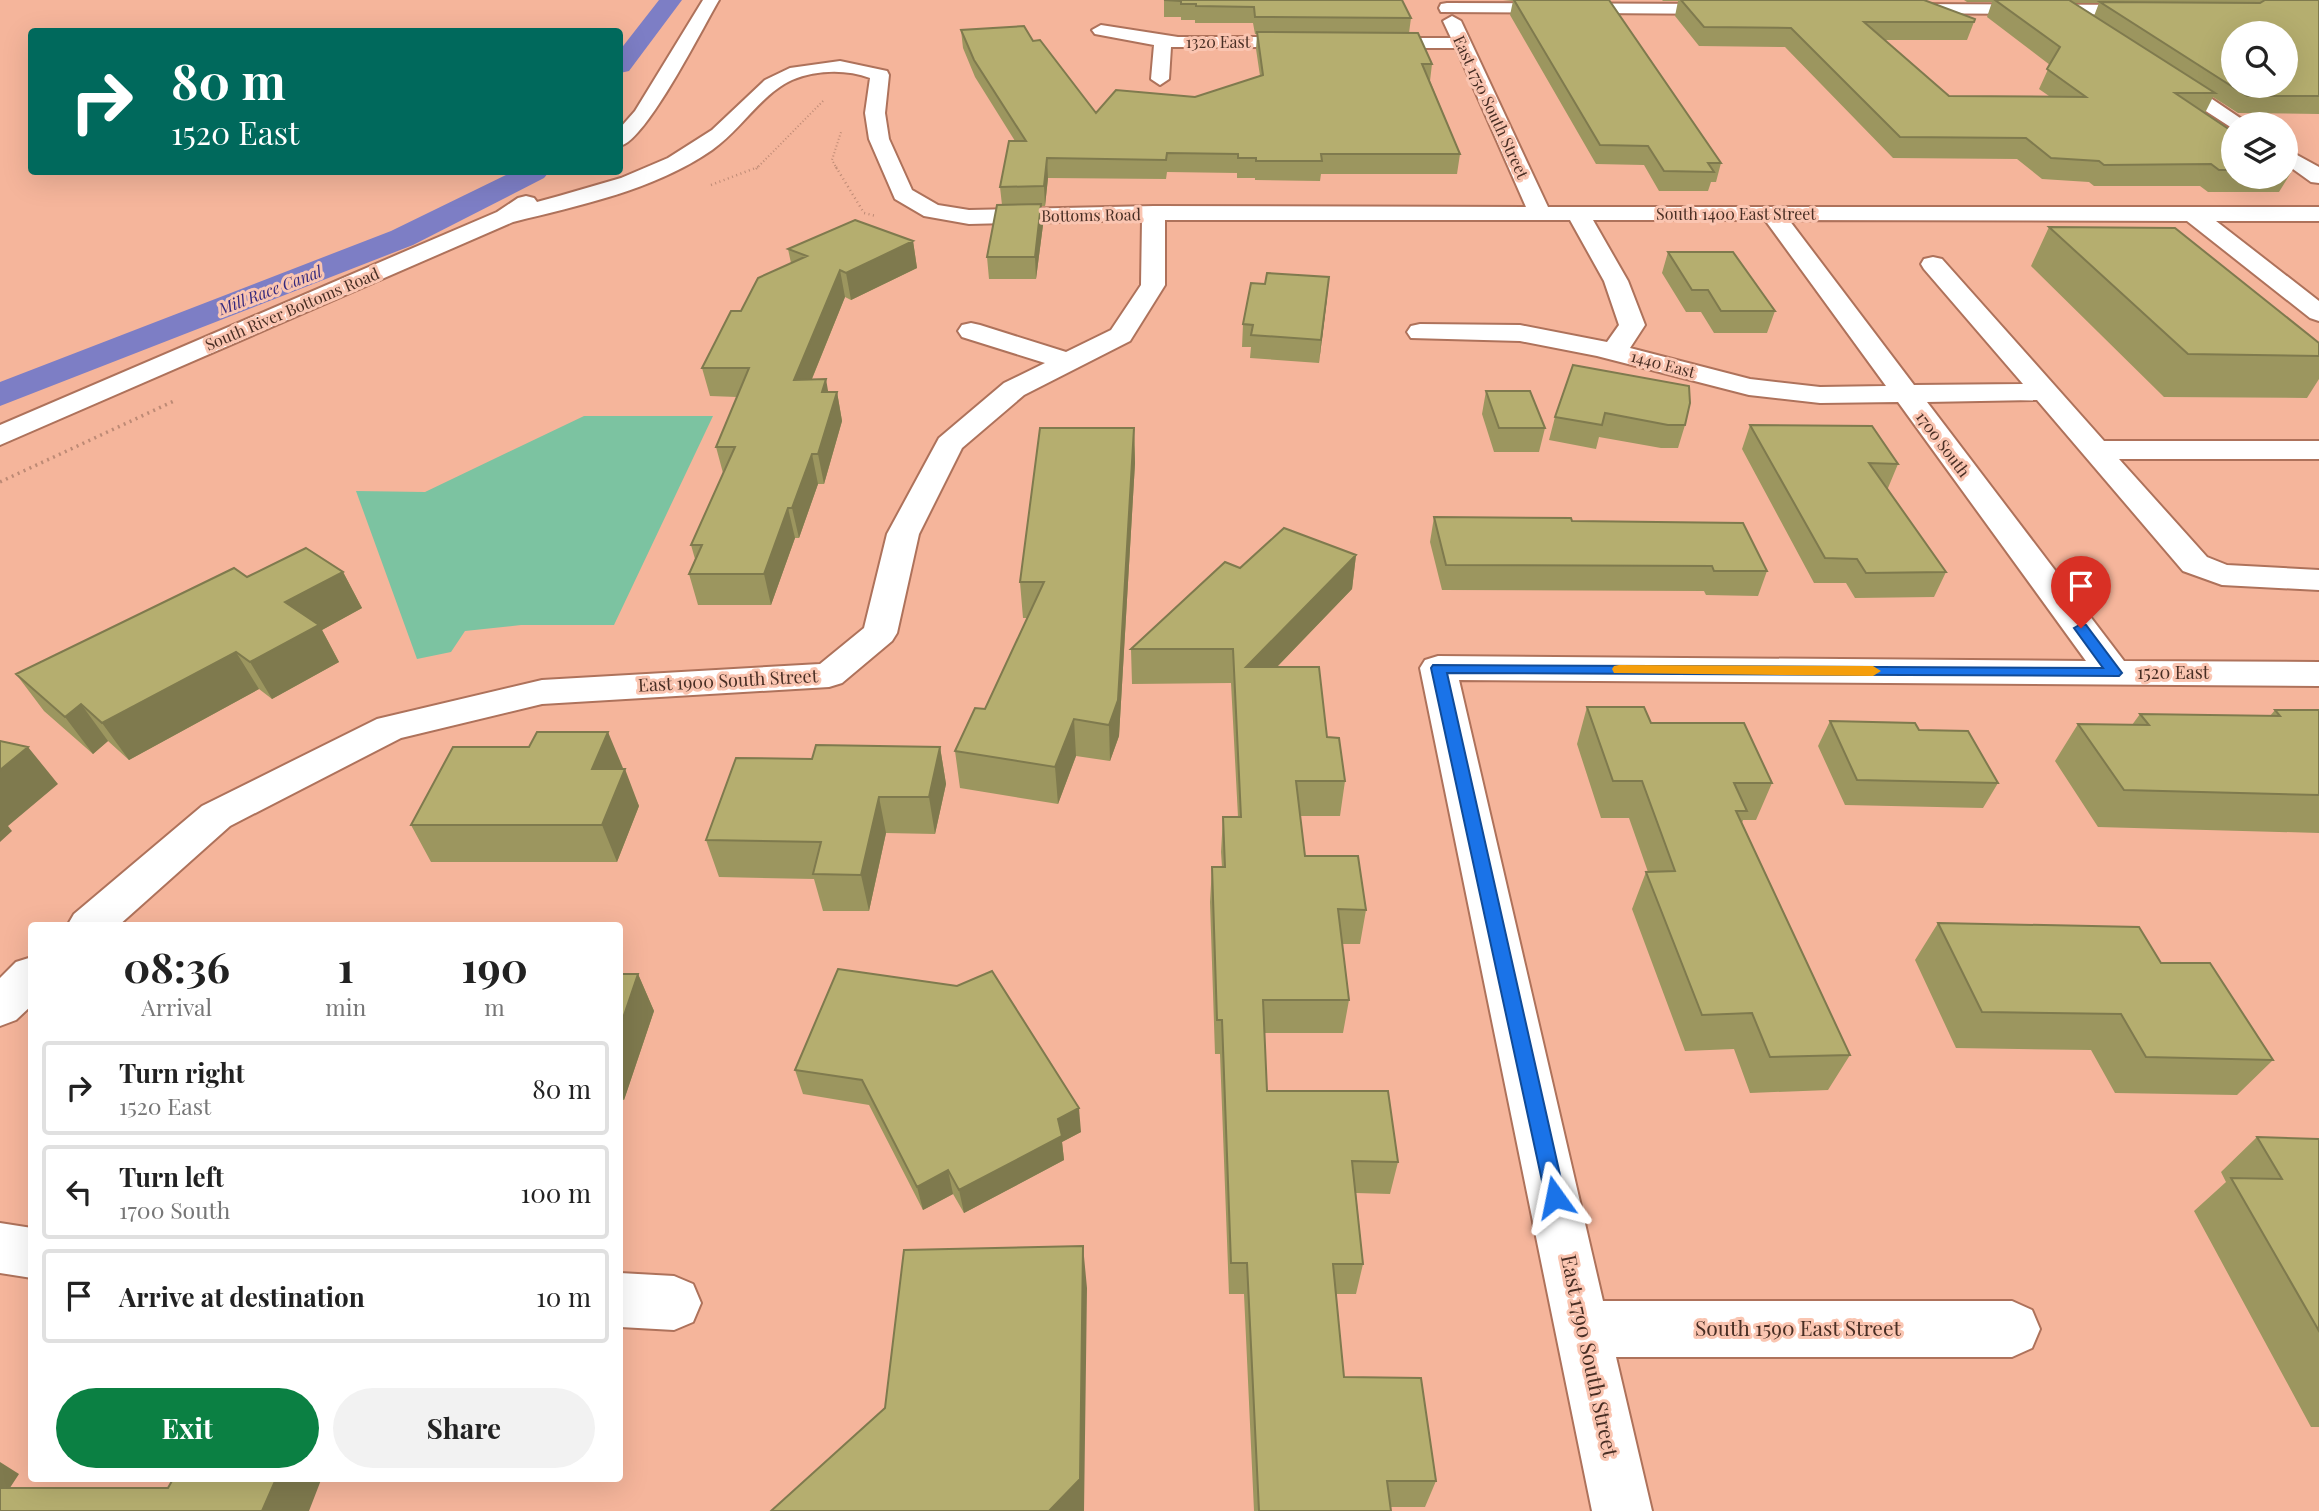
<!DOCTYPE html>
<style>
body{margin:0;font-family:"Playfair Display",serif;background:#f2f2f2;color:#222;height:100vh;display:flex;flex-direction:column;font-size:26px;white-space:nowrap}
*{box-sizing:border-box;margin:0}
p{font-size:23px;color:#767676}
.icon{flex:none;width:38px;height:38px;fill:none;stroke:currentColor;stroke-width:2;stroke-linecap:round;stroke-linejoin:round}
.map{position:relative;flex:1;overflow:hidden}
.side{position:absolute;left:28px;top:922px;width:595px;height:560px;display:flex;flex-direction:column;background:#fff;border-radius:7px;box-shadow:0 7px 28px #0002}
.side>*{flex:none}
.banner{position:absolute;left:28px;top:28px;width:595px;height:147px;border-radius:7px;box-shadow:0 7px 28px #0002;background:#00695c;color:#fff;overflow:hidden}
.tools{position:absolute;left:2221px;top:21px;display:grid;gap:14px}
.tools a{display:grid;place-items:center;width:77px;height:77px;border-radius:50%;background:#fff;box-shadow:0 7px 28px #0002;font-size:35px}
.pin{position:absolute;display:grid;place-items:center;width:60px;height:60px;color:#fff;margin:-72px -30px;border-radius:50% 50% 50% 0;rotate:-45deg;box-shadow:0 0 7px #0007}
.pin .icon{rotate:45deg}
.me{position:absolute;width:77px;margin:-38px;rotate:348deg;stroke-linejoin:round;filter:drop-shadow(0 0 5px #0008)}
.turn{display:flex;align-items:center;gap:24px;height:147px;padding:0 28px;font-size:32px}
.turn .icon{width:91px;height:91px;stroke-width:2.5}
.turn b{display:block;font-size:49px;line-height:60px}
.eta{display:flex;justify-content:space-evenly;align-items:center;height:119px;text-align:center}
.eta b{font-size:42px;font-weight:700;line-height:49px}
.action{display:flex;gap:14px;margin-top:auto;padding:14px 28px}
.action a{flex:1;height:80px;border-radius:42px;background:#0b8043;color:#fff;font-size:28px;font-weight:700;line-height:80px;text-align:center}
.action a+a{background:#f2f2f2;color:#222}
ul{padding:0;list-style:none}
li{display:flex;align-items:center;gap:21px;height:94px;margin:0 14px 10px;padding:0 14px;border:4px solid #e0e0e0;border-radius:7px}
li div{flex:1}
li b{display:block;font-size:26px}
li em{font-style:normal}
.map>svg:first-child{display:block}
.green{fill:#7cc3a1}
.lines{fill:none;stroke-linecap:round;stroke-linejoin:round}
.canal{fill:#7d7ec5;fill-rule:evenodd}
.minor-casing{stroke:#ae725b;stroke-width:4}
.path-far2{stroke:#bd8a75;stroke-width:2;stroke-dasharray:1 2.5;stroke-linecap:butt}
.path-far1{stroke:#bd8a75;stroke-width:2.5;stroke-dasharray:1 3.5;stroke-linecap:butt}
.path{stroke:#bd8a75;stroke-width:3.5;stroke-dasharray:2 4.5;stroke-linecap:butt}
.minor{fill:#fff;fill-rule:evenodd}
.wall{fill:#9c965f;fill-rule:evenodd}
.shaded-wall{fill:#7f7a4e}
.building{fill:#b5ae6f;stroke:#7f7a4e;stroke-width:2;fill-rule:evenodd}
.route{fill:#1a73e8;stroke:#114b97;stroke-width:2}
.slow{fill:#f59e0b}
.labels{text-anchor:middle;stroke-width:6;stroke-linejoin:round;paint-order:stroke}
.far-street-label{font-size:16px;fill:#482e24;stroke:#fac5b1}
.far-water-label{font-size:16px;font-style:italic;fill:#34287d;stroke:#fac5b1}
.street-label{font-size:18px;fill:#482e24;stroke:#fac5b1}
.near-street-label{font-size:21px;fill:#482e24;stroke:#fac5b1}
</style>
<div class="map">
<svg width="2319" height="1511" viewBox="0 0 2319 1511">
<rect width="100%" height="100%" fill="#f5b59b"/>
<path class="green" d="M 584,416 L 713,416 L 614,625 L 521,625 L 465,631 L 451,652 L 417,659 L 356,491 L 425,492 Z"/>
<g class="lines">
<path class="canal" d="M 659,0 L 682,0 L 629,71 L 620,73 L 620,50 Z
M 512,172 L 549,172 L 544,178 L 413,245 L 0,406 L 0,382 L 391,231 Z"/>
<defs>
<path id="minor" d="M 703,0 L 719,0 C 703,27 646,141 620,146 L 620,128 L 635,111 Z
M 1447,3 L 1728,4 L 1736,9 L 1728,14 L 1441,12 L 1439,8 L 1441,4 Z
M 1897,4 L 2148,5 L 2156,10 L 2148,15 L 1891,13 L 1889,9 Z
M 1452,16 L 1461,21 L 1548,207 L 2319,207 L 2319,221 L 2216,221 L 2319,301 L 2319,321 L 2310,318 L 2187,221 L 1789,220 L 1914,385 L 2023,384 L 1924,269 L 1921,264 L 1924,259 L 1933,257 L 1942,259 L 2104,441 L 2319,441 L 2319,459 L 2119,459 L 2207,557 L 2227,565 L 2319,570 L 2319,590 L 2222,585 L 2183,571 L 2037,400 L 1927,402 L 2124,661 L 2319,662 L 2319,686 L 1459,680 L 1603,1301 L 2012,1301 L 2032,1310 L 2040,1329 L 2032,1348 L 2012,1357 L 1616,1357 L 1652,1511 L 1592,1511 L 1420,668 L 1425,660 L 1438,656 L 2086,661 L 1898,402 L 1820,403 L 1749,395 L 1597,356 L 1520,341 L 1411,338 L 1407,332 L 1411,326 L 1420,324 L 1520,325 L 1607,342 L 1619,325 L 1604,281 L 1570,220 L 1165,220 L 1165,285 L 1130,341 L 1024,395 L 962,448 L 919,534 L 897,633 L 892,641 L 842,683 L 829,687 L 542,704 L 401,738 L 230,826 L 118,926 L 67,926 L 74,914 L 202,806 L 377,719 L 542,680 L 820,664 L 864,628 L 887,534 L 939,438 L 1004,383 L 1045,363 L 962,337 L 958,331 L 962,325 L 971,323 L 980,325 L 1066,352 L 1111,330 L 1141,285 L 1142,220 L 969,224 L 924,216 L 895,199 L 869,139 L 865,113 L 870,78 C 846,69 816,70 792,80 C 761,94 741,130 712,150 C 654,190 581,205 513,222 L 0,445 L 0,425 L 497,212 L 518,198 L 526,196 L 534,198 L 537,202 L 559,196 L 621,178 L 668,158 L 712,130 L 765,80 L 790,68 L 840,61 L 887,71 L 889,75 L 885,113 L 889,139 L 912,190 L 938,205 L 969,210 L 1154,206 L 1526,207 L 1456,48 L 1369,48 L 1360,43 L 1369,38 L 1451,38 L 1443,21 ZM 1593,220 L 1765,220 L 1886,386 L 1820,387 L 1750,379 L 1630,348 L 1645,325 L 1628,281 Z
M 1101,25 L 1178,37 L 1309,37 L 1318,42 L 1309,47 L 1171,47 L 1169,79 L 1160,85 L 1151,79 L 1154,45 L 1095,34 L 1092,30 Z
M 2165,70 L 2172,72 L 2249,124 L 2233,124 L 2232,128 L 2158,80 L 2156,76 L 2158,72 Z
M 2286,149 L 2319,167 L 2319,183 L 2311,182 L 2286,164 Z
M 32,957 L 32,1005 L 16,1020 L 0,1026 L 0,978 L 16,962 Z
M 0,1223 L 32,1228 L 32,1278 L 0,1273 Z
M 620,1273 L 674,1276 L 693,1284 L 701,1303 L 693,1322 L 674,1330 L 620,1327 Z"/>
</defs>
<use href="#minor" class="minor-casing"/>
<path class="path-far2" d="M 756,169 L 824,100
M 837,169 L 832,160 L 841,132"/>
<path class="path-far1" d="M 836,167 L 864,213 L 876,216
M 711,185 L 758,167"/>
<path class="path" d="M 0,482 L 174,401"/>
<use href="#minor" class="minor"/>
</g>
<path class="wall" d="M 1164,0 L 1402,0 L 1411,18 L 1409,33 L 1432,64 L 1430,81 L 1460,154 L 1457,174 L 1321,174 L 1320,181 L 1255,180 L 1255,178 L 1237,178 L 1237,173 L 1167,172 L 1166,179 L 1048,178 L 1045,206 L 1041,206 L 1043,225 L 1036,279 L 989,279 L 987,257 L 1002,205 L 1000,187 L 1015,141 L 975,77 L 963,48 L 961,30 L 1033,41 L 1096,113 L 1195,97 L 1260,76 L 1256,49 L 1257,34 L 1255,34 L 1253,23 L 1195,23 L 1195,20 L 1181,20 L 1181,17 L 1164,17 Z
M 1503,0 L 1609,0 L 1721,163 L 1716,182 L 1711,182 L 1708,191 L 1659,191 L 1644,165 L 1596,164 L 1510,15 L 1513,1 Z
M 1662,0 L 1924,0 L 1974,22 L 1967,40 L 1885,40 L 1949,96 L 2049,96 L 2039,89 L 2050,65 L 1987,17 L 1992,2 L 1967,2 L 1964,0 L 2319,0 L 2319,114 L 2238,113 L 2213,97 L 2205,113 L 2233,132 L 2233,177 L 2286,177 L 2286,167 L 2292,171 L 2279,192 L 2208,192 L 2200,186 L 2094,186 L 2089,182 L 2042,179 L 2017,159 L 1893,158 L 1785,47 L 1699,46 L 1675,16 L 1678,1 L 1663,1 ZM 2073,3 L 2099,3 L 2094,16 Z
M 2049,227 L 2319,343 L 2319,379 L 2307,398 L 2164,397 L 2031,266 Z
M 913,241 L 917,268 L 851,300 L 845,297 L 812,379 L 828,392 L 837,392 L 842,421 L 824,484 L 818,484 L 799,538 L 795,538 L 771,605 L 698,605 L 689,574 L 695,559 L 691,545 L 723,473 L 716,447 L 737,397 L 710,396 L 702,368 L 741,311 L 791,263 L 788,249 Z
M 1668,252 L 1775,311 L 1767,333 L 1714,333 L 1701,312 L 1686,312 L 1662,273 Z
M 1265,284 L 1327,298 L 1319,363 L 1250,358 L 1251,347 L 1242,347 L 1243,324 Z
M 1486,391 L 1545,428 L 1539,452 L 1494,452 L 1482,414 Z
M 1690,403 L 1685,425 L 1678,448 L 1661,448 L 1599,437 L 1596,449 L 1549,440 L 1555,417 Z
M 1750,425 L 1898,464 L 1888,488 L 1886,488 L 1946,572 L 1934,597 L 1855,598 L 1846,583 L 1814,583 L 1742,449 Z
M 1134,428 L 1135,463 L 1119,736 L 1110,761 L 1076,756 L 1058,804 L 960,788 L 955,751 L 985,709 L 1028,618 L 1023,618 L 1020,582 Z
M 1434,517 L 1572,521 L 1767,571 L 1758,596 L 1706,595 L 1704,591 L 1442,590 L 1430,542 Z
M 1356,555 L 1352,589 L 1277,667 L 1327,737 L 1345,781 L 1340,816 L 1300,816 L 1305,856 L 1366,910 L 1360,944 L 1342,944 L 1349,1000 L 1343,1033 L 1264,1033 L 1267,1091 L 1398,1162 L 1390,1194 L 1356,1193 L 1363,1264 L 1356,1294 L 1336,1294 L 1344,1377 L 1436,1481 L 1425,1507 L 1390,1507 L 1391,1511 L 1254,1511 L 1244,1294 L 1229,1294 L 1220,1054 L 1215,1054 L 1210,902 L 1212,867 L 1222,867 L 1221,852 L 1223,817 L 1238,817 L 1231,683 L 1132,684 L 1131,649 Z
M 343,572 L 362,608 L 322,630 L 339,662 L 272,699 L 259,689 L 129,760 L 108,741 L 93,754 L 44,711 L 16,674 L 247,577 Z
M 1587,707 L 1651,723 L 1772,783 L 1756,820 L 1743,820 L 1742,823 L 1850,1055 L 1828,1090 L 1750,1093 L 1734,1049 L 1685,1051 L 1632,909 L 1646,872 L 1648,872 L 1629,818 L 1601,818 L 1577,744 Z
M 2275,710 L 2319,710 L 2319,833 L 2098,827 L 2055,761 L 2078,724 L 2132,725 L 2140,714 L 2270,716 Z
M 1830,721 L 1919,730 L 1998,783 L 1983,808 L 1845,805 L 1818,746 Z
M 940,747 L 946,784 L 935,834 L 886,833 L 869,911 L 823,911 L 814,879 L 719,877 L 706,840 L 812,759 Z
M 622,769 L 639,806 L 617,862 L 431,862 L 411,825 Z
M 1938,923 L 2161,963 L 2273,1060 L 2237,1095 L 2115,1093 L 2091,1050 L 1956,1048 L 1915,960 Z
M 838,969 L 1081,1132 L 1062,1142 L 1064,1160 L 964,1213 L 953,1194 L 923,1210 L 869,1105 L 803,1094 L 795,1070 Z
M 620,974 L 638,974 L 654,1011 L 624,1100 L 620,1100 Z
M 2257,1137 L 2319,1139 L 2319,1427 L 2311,1427 L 2194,1211 L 2226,1182 L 2221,1172 Z"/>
<path class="shaded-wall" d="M 1047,158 L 1048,178 L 1045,206 L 1044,186 Z
M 1041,204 L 1043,225 L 1036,279 L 1035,257 Z
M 913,241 L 917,268 L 851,300 L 846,273 Z
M 840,270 L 845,297 L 800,408 L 794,380 Z
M 1329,277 L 1327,298 L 1319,363 L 1321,340 Z
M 826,379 L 831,408 L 822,392 Z
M 837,392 L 842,421 L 824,484 L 818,454 Z
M 1134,428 L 1135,463 L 1119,736 L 1110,761 L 1109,725 Z
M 812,454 L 818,484 L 799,538 L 792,508 Z
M 788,508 L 795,538 L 771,605 L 764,574 Z
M 1356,555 L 1352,589 L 1244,701 L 1246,667 Z
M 343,572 L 362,608 L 322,630 L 339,662 L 272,699 L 250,662 L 285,602 Z
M 236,652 L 259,689 L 129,760 L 102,723 Z
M 81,704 L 108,741 L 93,754 L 65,717 Z
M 1074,719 L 1076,756 L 1058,804 L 1055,767 Z
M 608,732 L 623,768 L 592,769 Z
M 28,747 L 58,784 L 8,826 L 12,831 L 0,842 L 0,770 Z
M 940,747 L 946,784 L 935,834 L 929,797 Z
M 625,769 L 639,806 L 617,862 L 602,825 Z
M 879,797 L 886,833 L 869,911 L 861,875 Z
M 638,974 L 654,1011 L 624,1100 L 620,1091 L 620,1027 Z
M 1079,1108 L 1081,1132 L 1062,1142 L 1064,1160 L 964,1213 L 959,1190 L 1058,1119 Z
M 948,1170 L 953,1194 L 923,1210 L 917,1187 Z
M 1083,1246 L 1087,1288 L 1084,1511 L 1049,1511 Z
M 0,1462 L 19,1474 L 0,1503 Z
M 276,1479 L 319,1479 L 321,1480 L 309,1511 L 262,1511 Z"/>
<path class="building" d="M 1164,0 L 1402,0 L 1411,18 L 1255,17 L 1254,7 L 1196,6 L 1196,4 L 1181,4 L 1181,1 Z
M 1514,0 L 1609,0 L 1721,163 L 1708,163 L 1714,172 L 1664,171 L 1648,146 L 1600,145 Z
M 1681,0 L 1924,0 L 1975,19 L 1974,22 L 1864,22 L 1949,96 L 2086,97 L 2047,69 L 2060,47 L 1995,0 L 2069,0 L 2215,93 L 2175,93 L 2233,132 L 2233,170 L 2219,170 L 2211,164 L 2104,165 L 2099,161 L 2051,158 L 2026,138 L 1900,137 L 1791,28 L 1704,27 Z
M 2265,0 L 2319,0 L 2319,96 L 2247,96 L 2100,2 L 2260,3 ZM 2233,33 L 2286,33 L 2286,86 L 2233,86 Z
M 1024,26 L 1033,41 L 1040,40 L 1096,113 L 1116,90 L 1195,97 L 1263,75 L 1257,32 L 1418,33 L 1432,64 L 1422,64 L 1460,154 L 1321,154 L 1322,161 L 1256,161 L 1256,158 L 1238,158 L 1238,154 L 1167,153 L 1166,160 L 1047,158 L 1044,186 L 1000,187 L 1009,141 L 1026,141 L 974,60 L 961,30 Z
M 1041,204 L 1035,257 L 987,257 L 997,205 Z
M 855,220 L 913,241 L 846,273 L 840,270 L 794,380 L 826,379 L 822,392 L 837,392 L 818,454 L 812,454 L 792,508 L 788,508 L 764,574 L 689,574 L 702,545 L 691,545 L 735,447 L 716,447 L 749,368 L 702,368 L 731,311 L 741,311 L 758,278 L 807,256 L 788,249 Z
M 2049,227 L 2175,228 L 2319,343 L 2319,356 L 2188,354 Z
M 1668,252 L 1733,252 L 1775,311 L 1721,311 L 1708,290 L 1692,290 Z
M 1267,273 L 1329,277 L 1321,340 L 1251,335 L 1253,325 L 1243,324 L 1251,283 L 1265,284 Z
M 1573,365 L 1689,386 L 1690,403 L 1685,425 L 1668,425 L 1605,413 L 1602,425 L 1555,417 Z
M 1486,391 L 1530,391 L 1545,428 L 1499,428 Z
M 1750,425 L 1872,426 L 1898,464 L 1869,463 L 1946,572 L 1866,573 L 1857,559 L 1825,558 Z
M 1040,428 L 1134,428 L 1118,700 L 1109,725 L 1074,719 L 1055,767 L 955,751 L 975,708 L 985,709 L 1044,582 L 1020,582 Z
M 1434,517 L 1571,518 L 1572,521 L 1743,523 L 1767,571 L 1714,571 L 1712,566 L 1446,565 Z
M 1284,528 L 1356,555 L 1246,667 L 1319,667 L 1327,737 L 1339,738 L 1345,781 L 1296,781 L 1305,856 L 1358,856 L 1366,910 L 1338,909 L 1349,1000 L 1263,1000 L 1267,1091 L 1388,1091 L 1398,1162 L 1352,1161 L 1363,1264 L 1333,1264 L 1344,1377 L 1421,1378 L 1436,1481 L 1387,1481 L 1391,1511 L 1259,1511 L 1247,1263 L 1231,1263 L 1222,1020 L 1217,1020 L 1212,867 L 1225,867 L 1223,817 L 1241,817 L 1233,649 L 1131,649 L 1225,562 L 1240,568 Z
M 306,548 L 343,572 L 285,602 L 319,625 L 250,662 L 236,652 L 102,723 L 81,704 L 65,717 L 16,674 L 234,568 L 247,577 Z
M 1587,707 L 1644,707 L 1651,723 L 1744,723 L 1772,783 L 1734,783 L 1747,811 L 1736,811 L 1850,1055 L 1770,1057 L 1752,1013 L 1702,1015 L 1646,872 L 1675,871 L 1642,781 L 1613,781 Z
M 2275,710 L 2319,710 L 2319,795 L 2124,790 L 2078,724 L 2149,725 L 2140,714 L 2280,716 Z
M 1830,721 L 1915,723 L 1919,730 L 1968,731 L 1998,783 L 1857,780 Z
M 537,732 L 608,732 L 592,769 L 625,769 L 602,825 L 411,825 L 453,747 L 529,747 Z
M 0,741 L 28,747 L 0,770 Z
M 816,745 L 940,747 L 929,797 L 879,797 L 861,875 L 813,874 L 821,842 L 706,840 L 736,758 L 812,759 Z
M 1938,923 L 2139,927 L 2161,963 L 2210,963 L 2273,1060 L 2146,1057 L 2121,1014 L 1982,1012 Z
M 838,969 L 957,986 L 992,971 L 1079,1108 L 1058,1119 L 1062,1136 L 959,1190 L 948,1170 L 917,1187 L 862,1080 L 795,1070 Z
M 620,974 L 638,974 L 620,1027 Z
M 2257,1137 L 2319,1139 L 2319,1331 L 2231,1178 L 2282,1179 Z
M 1083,1246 L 1080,1479 L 1049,1511 L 771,1511 L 885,1408 L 904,1250 Z
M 173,1479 L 276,1479 L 262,1511 L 0,1511 L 0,1488 L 168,1488 Z"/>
<path class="route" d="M 2081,624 L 2086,625 L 2122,673 L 2119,676 L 1447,673 L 1565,1197 L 1562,1204 L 1555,1207 L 1547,1204 L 1431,668 L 1433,665 L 2103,668 L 2074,628 Z"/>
<path class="slow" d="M 1619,665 L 1873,666 L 1881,671 L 1873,676 L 1614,673 L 1612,669 L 1614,666 Z"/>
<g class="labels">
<g class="far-street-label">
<text x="1218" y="48">1320 East</text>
<text transform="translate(1491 107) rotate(65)" y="6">East 1750 South Street</text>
<text x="1736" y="220">South 1400 East Street</text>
<text transform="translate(1091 215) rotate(-1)" y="6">Bottoms Road</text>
<text transform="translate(292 309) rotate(-23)" y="6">South River Bottoms Road</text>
<text transform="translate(1663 364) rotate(15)" y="6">1440 East</text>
<text transform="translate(1943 444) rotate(53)" y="6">1700 South</text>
</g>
<g class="far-water-label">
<text transform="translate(270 290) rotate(-21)" y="6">Mill Race Canal</text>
</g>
<g class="street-label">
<text x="2173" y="679">1520 East</text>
<text transform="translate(728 681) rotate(-3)" y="6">East 1900 South Street</text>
</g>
<g class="near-street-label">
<text x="1798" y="1336">South 1590 East Street</text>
<text transform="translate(1589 1356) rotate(78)" y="7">East 1790 South Street</text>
</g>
</g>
</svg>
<div class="tools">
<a><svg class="icon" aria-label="search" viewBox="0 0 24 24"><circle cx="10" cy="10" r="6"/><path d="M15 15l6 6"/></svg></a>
<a><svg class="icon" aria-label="layers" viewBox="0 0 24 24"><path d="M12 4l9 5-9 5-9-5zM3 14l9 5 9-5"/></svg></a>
</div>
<div class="pin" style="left:2081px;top:628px;background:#d93025"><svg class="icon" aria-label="arrive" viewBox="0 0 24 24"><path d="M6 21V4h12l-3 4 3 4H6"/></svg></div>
<svg class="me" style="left:1555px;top:1197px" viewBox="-20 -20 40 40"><path d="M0-17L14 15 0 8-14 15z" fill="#1a73e8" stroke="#fff" stroke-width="4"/></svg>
<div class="banner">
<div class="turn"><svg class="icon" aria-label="right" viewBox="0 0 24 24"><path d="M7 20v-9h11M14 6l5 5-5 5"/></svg><div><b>80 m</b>1520 East</div></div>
</div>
<section class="side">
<div class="eta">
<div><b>08:36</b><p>Arrival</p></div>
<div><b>1</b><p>min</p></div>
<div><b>190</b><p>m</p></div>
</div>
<ul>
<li><svg class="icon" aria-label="right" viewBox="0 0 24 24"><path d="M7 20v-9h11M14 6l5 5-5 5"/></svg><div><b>Turn right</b><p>1520 East</p></div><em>80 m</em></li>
<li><svg class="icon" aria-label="left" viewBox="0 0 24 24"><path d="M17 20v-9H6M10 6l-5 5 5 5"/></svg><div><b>Turn left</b><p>1700 South</p></div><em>100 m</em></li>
<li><svg class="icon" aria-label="arrive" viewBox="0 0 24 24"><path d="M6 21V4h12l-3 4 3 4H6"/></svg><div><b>Arrive at destination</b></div><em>10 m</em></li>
</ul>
<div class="action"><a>Exit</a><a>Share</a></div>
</section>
</div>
